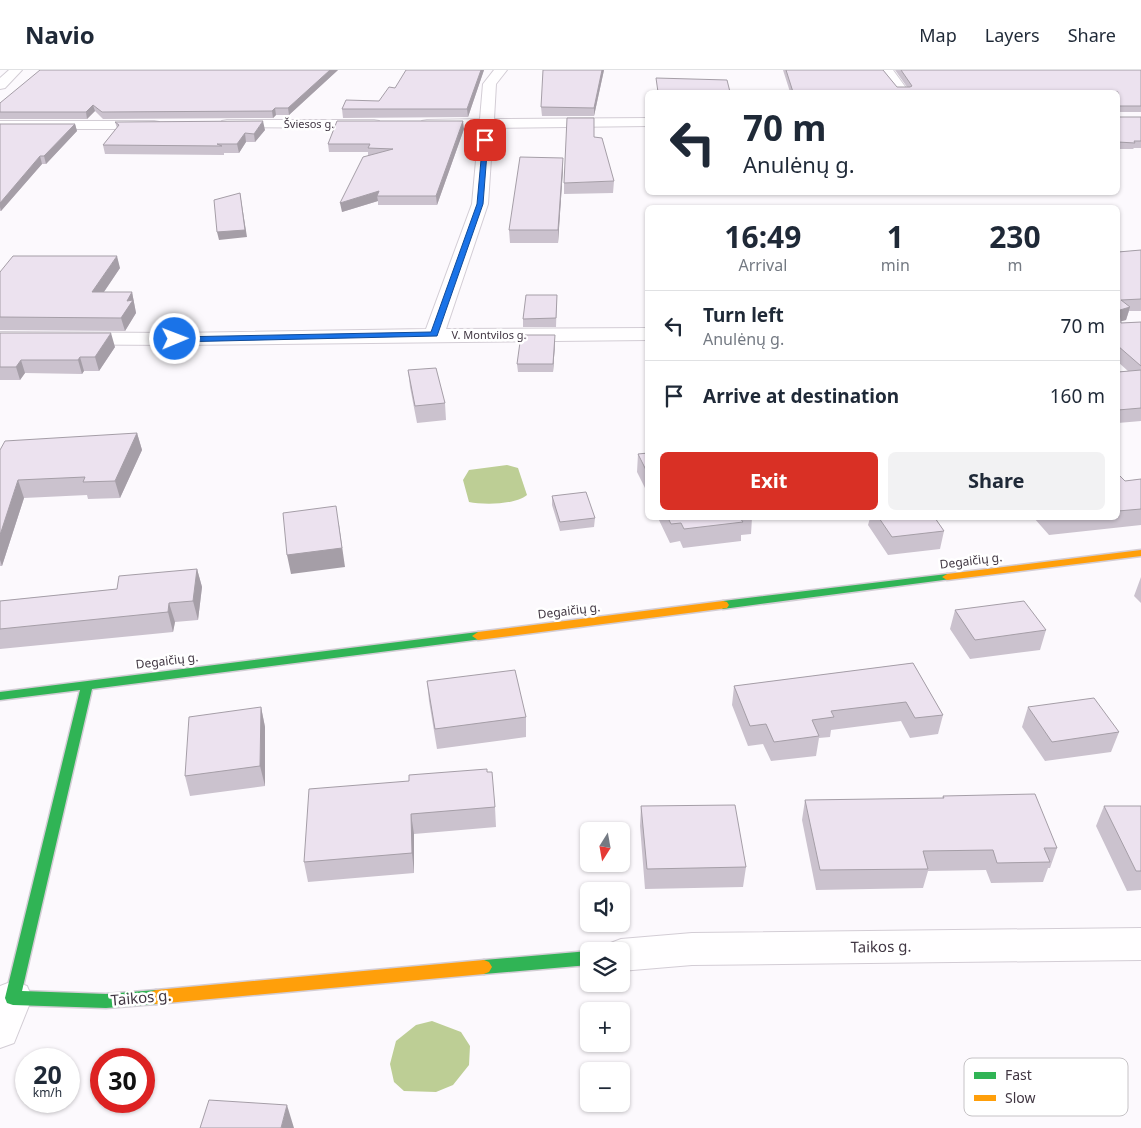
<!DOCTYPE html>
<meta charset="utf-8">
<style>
body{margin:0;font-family:"Noto Sans",sans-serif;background:#f2f2f3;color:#1f2937;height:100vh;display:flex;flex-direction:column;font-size:19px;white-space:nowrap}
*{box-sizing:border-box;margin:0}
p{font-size:16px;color:#747a83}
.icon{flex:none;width:28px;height:28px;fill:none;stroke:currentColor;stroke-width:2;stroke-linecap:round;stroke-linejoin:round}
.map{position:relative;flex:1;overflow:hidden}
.side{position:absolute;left:645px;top:135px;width:475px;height:315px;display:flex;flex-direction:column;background:#fff;border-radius:8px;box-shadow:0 1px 4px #0004}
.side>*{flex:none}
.banner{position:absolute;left:645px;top:20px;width:475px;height:105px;border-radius:8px;box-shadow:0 1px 4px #0004;background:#fff;color:#1f2937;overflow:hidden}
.needle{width:32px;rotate:191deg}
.controls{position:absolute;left:580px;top:752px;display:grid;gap:10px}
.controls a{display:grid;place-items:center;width:50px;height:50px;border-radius:8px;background:#fff;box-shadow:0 1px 4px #0004;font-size:25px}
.speed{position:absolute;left:15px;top:978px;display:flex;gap:10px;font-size:25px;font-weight:700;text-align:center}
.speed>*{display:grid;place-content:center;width:65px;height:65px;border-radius:50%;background:#fff;box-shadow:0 1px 4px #0004;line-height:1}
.speed small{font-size:12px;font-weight:400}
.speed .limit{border:8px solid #d22;background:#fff;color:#111}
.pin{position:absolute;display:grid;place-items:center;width:42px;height:42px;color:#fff;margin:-21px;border-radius:10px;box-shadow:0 2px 8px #0006}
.me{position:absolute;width:55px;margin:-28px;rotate:89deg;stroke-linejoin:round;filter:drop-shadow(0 0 4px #0008)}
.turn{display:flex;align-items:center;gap:18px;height:105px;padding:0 15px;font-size:22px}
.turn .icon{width:65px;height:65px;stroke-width:2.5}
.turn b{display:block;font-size:35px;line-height:42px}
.eta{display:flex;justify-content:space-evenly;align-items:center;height:85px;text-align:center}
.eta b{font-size:30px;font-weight:700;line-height:35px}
.button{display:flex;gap:10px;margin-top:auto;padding:10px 15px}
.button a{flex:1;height:58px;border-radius:8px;background:#d93025;color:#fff;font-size:20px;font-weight:700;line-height:58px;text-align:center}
.button a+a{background:#f2f2f3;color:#1f2937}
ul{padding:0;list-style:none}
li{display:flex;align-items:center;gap:15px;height:70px;padding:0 15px;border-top:1px solid #e0e1e3}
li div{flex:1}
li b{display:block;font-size:19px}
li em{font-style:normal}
header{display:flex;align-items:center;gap:30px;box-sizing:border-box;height:70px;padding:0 25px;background:#fff;border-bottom:1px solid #e0e1e3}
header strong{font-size:24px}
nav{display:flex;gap:28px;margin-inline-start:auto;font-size:18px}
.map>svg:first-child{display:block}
.water{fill:#bdce95}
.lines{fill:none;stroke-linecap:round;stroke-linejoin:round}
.street-casing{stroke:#d3cdd5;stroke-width:2}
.fast-casing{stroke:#d3cdd5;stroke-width:3}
.slow-casing{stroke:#d3cdd5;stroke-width:3}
.street{fill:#fffeff;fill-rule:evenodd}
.fast{fill:#30b455;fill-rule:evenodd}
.slow{fill:#ff9f0a;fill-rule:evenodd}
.wall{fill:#cbc2ce}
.shaded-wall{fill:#a59ea7}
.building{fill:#ece2ef;stroke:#a59ea7}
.route{fill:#1a73e8;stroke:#114b97}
.labels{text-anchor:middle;stroke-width:5;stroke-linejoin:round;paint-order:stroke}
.far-street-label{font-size:11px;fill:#403642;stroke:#fff}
.street-label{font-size:12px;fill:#403642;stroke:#fff}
.near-street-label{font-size:15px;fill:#403642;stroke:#fff}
.key{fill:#fff;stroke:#c6c3c6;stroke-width:1}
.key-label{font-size:14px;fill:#403642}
</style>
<header>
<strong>Navio</strong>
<nav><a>Map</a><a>Layers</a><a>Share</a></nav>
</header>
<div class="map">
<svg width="1141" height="1058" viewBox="0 0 1141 1058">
<rect width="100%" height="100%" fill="#fcf9fd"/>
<path class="water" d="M 507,395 L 518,398 L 527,425 C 515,435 483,435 469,432 L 463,410 L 469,400 Z
M 432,951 L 461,962 L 470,976 L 469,995 L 453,1015 L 436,1022 L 404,1021 L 394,1012 L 390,994 L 396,971 L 416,955 Z"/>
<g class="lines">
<defs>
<path id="street" d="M 9,0 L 22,0 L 5,18 L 0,19 L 0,8 Z
M 494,0 L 507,0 L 496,14 L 494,49 L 648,48 L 648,56 L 493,58 L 488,134 L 446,259 L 648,258 L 648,270 L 175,275 L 0,274 L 0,262 L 175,263 L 426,259 L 472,134 L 479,58 L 427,58 L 422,57 L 420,54 L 422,51 L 427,50 L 480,49 L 483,14 Z
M 880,0 L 893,0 L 909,22 L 897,22 Z
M 227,50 L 374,50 L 379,51 L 381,54 L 379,57 L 374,58 L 222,57 L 220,54 L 222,51 Z
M 0,51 L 154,51 L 159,52 L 161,55 L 159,58 L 154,59 L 0,59 Z
M 1141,858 L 1141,890 L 692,895 L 621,901 L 621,881 L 604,881 L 608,874 L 621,869 L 692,863 Z
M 13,911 L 27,916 L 32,928 L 14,973 L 0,978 L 0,916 Z"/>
<path id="fast" d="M 947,504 L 952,507 L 951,509 L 723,539 L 717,535 L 723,531 Z
M 478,562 L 482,563 L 484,566 L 482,569 L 92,619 L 22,921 L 106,924 L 156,920 L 162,922 L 164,927 L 162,932 L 156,934 L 106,938 L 13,935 L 7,933 L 5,928 L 80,620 L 0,630 L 0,622 Z
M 589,881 L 589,895 L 484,904 L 479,902 L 476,897 L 479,892 L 484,890 Z"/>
<path id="slow" d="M 1141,480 L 1141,486 L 947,510 L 942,507 L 947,504 Z
M 723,531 L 727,532 L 729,535 L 727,538 L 478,570 L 472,566 L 478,562 Z
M 484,890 L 489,892 L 492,897 L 489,902 L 484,904 L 156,934 L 150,932 L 148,927 L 150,922 L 156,920 Z"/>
</defs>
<use href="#street" class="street-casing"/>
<use href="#fast" class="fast-casing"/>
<use href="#slow" class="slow-casing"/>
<use href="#street" class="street"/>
<use href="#fast" class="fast"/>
<use href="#slow" class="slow"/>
</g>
<path class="wall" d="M 338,0 L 289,45 L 276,45 L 273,48 L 103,49 L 95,41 L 87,49 L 0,49 L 0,33 Z
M 484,0 L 468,47 L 343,48 L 342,39 L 379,31 L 395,18 Z
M 604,0 L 594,46 L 542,46 L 541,37 Z
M 783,0 L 883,0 L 897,17 L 907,17 L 895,0 L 1141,0 L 1141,42 L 1118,42 L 1119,47 L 1141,47 L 1141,78 L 1134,78 L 1133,79 L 1119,79 L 1118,84 L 1118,22 L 790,22 Z
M 115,52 L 265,60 L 255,72 L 246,72 L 239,83 L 224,83 L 224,85 L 105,84 L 103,75 L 117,58 Z
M 0,54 L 75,54 L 77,61 L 46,94 L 42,94 L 1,141 L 0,141 Z
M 464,59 L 437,135 L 378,135 L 378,131 L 342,142 L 368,86 L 368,82 L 329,82 L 328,74 Z
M 563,99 L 558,173 L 510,173 L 509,160 Z
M 614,111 L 613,123 L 564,124 L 564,113 Z
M 1141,180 L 1141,241 L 1129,241 L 1126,250 L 1121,251 L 1121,253 L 1141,252 L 1141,351 L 1118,353 L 1118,302 L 1128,301 L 1118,292 L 1118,182 Z
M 120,198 L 104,222 L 132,222 L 136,243 L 125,261 L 0,260 L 0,202 Z
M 557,225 L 556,257 L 523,257 L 523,249 Z
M 0,263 L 115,277 L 99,301 L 84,301 L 82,304 L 25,303 L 20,310 L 0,310 Z
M 555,273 L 553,302 L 518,302 L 517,294 Z
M 408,300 L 445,333 L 446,350 L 417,353 L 410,317 Z
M 137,363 L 142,380 L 120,428 L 88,429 L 87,425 L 24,428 L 2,496 L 0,496 L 0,380 Z
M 648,383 L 648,424 L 637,402 L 638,384 Z
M 1118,404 L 1125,411 L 1141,409 L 1141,455 L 1049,465 L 1034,448 L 1118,448 Z
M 552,426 L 595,448 L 594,457 L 560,461 L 552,435 Z
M 658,448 L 752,448 L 751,464 L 741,465 L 741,471 L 683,478 L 680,471 L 670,473 Z
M 870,448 L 935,448 L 944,461 L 940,479 L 888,485 L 868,455 Z
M 197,499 L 202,517 L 198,550 L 175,552 L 173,562 L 0,579 L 0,531 L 117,519 Z
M 1141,507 L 1141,533 L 1134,526 Z
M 955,540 L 1046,560 L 1040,580 L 970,589 L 950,559 Z
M 913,593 L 943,645 L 938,664 L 910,668 L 901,651 L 831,660 L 830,667 L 819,668 L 816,686 L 771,691 L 763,674 L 748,676 L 732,635 L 734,616 Z
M 427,611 L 526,647 L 526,667 L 437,679 L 429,631 Z
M 261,637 L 265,657 L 265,716 L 190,726 L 185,706 Z
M 1028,637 L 1119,662 L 1111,682 L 1045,691 L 1022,657 Z
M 487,702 L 495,737 L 496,757 L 414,764 L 414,803 L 308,812 L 304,792 L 409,711 Z
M 943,726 L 1057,778 L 1050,798 L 1048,798 L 1043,812 L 991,813 L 986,800 L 928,801 L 923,818 L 816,820 L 802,750 L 805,730 L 942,729 Z
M 641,736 L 746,797 L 743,817 L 645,819 L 640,756 Z
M 1104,736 L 1141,736 L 1141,820 L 1127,821 L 1096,756 Z"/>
<path class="shaded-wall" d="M 330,0 L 338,0 L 289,45 L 288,38 Z
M 481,0 L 484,0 L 468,47 L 467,39 Z
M 602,0 L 604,0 L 594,46 L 594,38 Z
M 93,35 L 95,41 L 87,49 L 86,42 Z
M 275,38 L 276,45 L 273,48 L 272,41 Z
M 263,51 L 265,60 L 255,72 L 254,64 Z
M 463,51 L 464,59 L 437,135 L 436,126 Z
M 75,54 L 77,61 L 46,94 L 44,86 Z
M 245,63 L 246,72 L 239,83 L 237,74 Z
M 40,86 L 42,94 L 1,141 L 0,137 L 0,133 Z
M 563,88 L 563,99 L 558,173 L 558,160 Z
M 379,121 L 377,126 L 378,131 L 342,142 L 340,133 Z
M 240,123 L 247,167 L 219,170 L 217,162 Z
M 117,186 L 120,198 L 95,235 L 92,222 Z
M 132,222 L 136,243 L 125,261 L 121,248 L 127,231 Z
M 1130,237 L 1126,250 L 1118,252 L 1120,240 Z
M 111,263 L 115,277 L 99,301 L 95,287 Z
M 555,265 L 555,273 L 553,302 L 553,294 Z
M 80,287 L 84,301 L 82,304 L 78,290 Z
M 21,290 L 25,303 L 20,310 L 16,297 Z
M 137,363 L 142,380 L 120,428 L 115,411 Z
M 18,410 L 24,428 L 2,496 L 0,490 L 0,465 Z
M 339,455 L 345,497 L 291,504 L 287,485 Z
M 197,499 L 202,517 L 198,550 L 193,531 Z
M 169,533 L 175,552 L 173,562 L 168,542 Z
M 261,637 L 265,657 L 265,716 L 260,696 Z
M 411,744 L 414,764 L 414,803 L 412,783 Z
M 287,1035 L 294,1058 L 281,1058 Z"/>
<path class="building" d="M 40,0 L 330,0 L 288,38 L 275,38 L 272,41 L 102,42 L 93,35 L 86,42 L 0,42 L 0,33 Z
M 406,0 L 481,0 L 467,39 L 342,39 L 346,30 L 379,31 L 389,17 L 395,18 Z
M 543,0 L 602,0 L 594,38 L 541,37 Z
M 786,0 L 883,0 L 897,17 L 910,17 L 912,16 L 901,0 L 1141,0 L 1141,36 L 1120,36 L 1118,37 L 1119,47 L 1141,47 L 1141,71 L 1134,71 L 1135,73 L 1118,72 L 1118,22 L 793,22 Z
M 656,8 L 727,10 L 730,22 L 658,22 Z
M 567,48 L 594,48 L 594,67 L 602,68 L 614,111 L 564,113 Z
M 263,51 L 254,64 L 245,63 L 237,74 L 217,74 L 222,76 L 103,75 L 119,55 L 115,52 Z
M 337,51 L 463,51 L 436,126 L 377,126 L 379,121 L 340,133 L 363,87 L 393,79 L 368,78 L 370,74 L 328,74 Z
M 0,54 L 75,54 L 44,86 L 40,86 L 0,133 Z
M 520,87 L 563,88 L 558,160 L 509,160 Z
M 240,123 L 245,160 L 217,162 L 214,130 Z
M 1141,180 L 1141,229 L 1121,230 L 1130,237 L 1120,240 L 1121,253 L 1141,252 L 1141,296 L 1118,276 L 1118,182 Z
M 13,186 L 117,186 L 92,222 L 132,222 L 127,231 L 133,230 L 121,248 L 0,247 L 0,202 Z
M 526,225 L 557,225 L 556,248 L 523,249 Z
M 0,263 L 111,263 L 95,287 L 80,287 L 78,290 L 21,290 L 16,297 L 0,297 Z
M 521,265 L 555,265 L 553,294 L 517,294 Z
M 436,298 L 445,333 L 415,336 L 408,300 Z
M 1141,300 L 1141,338 L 1118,340 L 1118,302 Z
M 137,363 L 115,411 L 83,412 L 85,407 L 18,410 L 0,465 L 0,380 L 5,371 Z
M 648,383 L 648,404 L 638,384 Z
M 1118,404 L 1125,411 L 1141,409 L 1141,439 L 1118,441 Z
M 586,422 L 595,448 L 560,452 L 552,426 Z
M 336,436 L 342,478 L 287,485 L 283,443 Z
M 668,448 L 740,448 L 743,452 L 684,459 L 681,453 L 671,454 Z
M 879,448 L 935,448 L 944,461 L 892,467 Z
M 197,499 L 193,531 L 169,533 L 168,542 L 0,559 L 0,531 L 117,519 L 119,506 Z
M 1024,531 L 1046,560 L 975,570 L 955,540 Z
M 913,593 L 943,645 L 915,648 L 906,632 L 831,641 L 834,647 L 812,650 L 819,666 L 774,672 L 766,654 L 750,656 L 734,616 Z
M 515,600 L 526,647 L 435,659 L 427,611 Z
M 1094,628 L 1119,662 L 1052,672 L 1028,637 Z
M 261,637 L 260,696 L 185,706 L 189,647 Z
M 487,699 L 487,702 L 492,702 L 495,737 L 411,744 L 412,783 L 304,792 L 309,719 L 409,711 L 409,705 Z
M 1035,724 L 1057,778 L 1044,778 L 1050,792 L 997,793 L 993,780 L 923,781 L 928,799 L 820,800 L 805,730 L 944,728 L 943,726 Z
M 735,735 L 746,797 L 647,799 L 641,736 Z
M 1104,736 L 1141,736 L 1141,801 L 1136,801 Z
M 209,1030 L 287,1035 L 281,1058 L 200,1058 Z"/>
<path class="route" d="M 483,68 L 488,70 L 483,134 L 437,266 L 175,272 L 171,269 L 175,267 L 431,262 L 477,134 Z"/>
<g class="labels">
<g class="far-street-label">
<text x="309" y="58">Šviesos g.</text>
<text x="489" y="269">V. Montvilos g.</text>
</g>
<g class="street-label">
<text transform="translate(971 491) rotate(-7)" y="4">Degaičių g.</text>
<text transform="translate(569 541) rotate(-7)" y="4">Degaičių g.</text>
<text transform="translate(167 591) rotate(-7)" y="4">Degaičių g.</text>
</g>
<g class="near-street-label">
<text transform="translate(881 877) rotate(-1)" y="5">Taikos g.</text>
<text transform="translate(141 928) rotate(-5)" y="5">Taikos g.</text>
</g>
</g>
<rect x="964" y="988" width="164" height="58" rx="8" class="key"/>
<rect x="974" y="1002" width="22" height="7" fill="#30b455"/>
<rect x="974" y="1025" width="22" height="6" fill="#ff9f0a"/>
<g class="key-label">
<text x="1005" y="1010">Fast</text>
<text x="1005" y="1033">Slow</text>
</g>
</svg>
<div class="controls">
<a><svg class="needle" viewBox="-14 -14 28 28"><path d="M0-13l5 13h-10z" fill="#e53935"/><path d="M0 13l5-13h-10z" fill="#747a83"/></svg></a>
<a><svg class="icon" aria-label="sound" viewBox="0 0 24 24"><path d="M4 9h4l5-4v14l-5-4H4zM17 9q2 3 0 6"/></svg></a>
<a><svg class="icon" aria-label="layers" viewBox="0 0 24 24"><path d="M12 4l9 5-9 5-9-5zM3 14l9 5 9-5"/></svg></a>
<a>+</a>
<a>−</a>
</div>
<div class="speed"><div>20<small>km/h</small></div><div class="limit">30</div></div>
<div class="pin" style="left:485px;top:70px;background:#d93025"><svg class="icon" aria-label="arrive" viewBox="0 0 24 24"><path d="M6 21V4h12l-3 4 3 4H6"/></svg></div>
<svg class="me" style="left:175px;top:269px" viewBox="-20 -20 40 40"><circle r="17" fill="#1a73e8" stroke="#fff" stroke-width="3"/><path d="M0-11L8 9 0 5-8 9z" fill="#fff"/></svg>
<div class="banner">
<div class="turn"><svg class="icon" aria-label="left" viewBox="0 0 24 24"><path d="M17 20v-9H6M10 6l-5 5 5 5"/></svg><div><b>70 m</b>Anulėnų g.</div></div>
</div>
<section class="side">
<div class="eta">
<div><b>16:49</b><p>Arrival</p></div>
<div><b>1</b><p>min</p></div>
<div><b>230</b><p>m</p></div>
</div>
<ul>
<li><svg class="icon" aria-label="left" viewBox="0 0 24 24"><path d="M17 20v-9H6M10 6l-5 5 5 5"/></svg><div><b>Turn left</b><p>Anulėnų g.</p></div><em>70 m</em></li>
<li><svg class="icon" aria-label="arrive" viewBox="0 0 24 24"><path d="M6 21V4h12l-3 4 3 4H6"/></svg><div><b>Arrive at destination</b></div><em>160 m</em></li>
</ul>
<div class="button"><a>Exit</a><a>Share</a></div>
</section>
</div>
